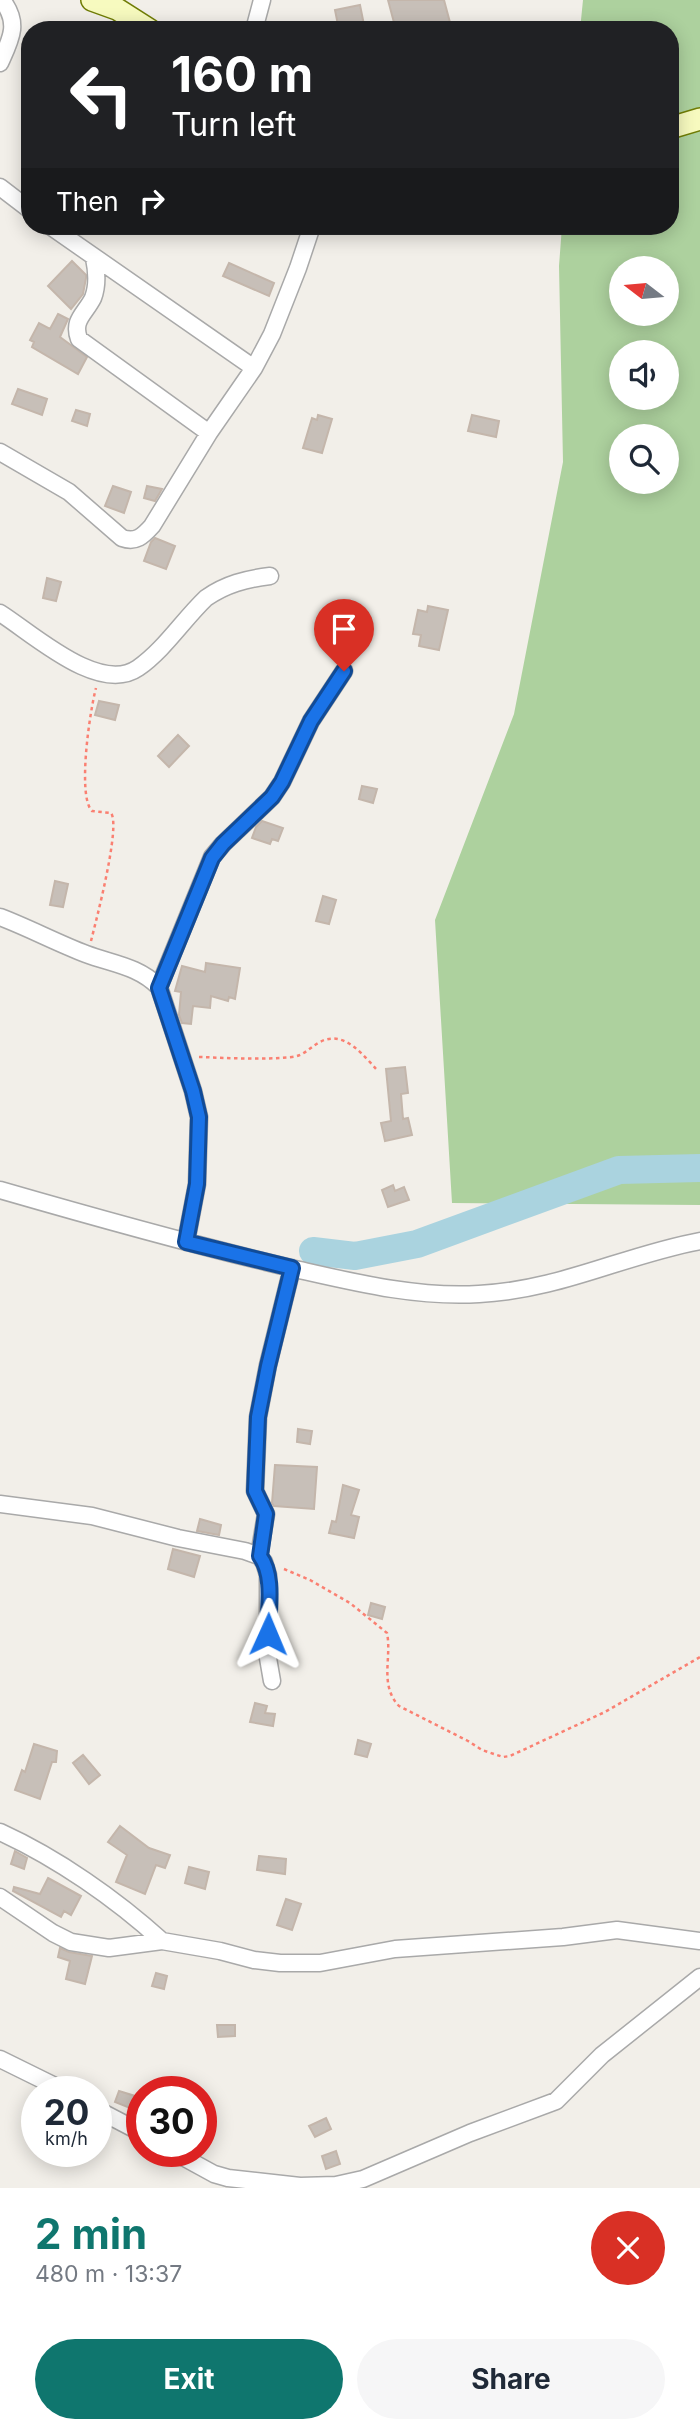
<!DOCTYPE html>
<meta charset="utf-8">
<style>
body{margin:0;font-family:Inter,sans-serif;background:#f6f6f7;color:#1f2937;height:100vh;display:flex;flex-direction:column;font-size:26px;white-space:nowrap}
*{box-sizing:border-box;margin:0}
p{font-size:23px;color:#747a83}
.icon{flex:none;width:38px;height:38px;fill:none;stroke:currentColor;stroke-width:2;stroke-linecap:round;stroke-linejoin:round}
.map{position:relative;height:2188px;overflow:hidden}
.details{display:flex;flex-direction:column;background:#fff;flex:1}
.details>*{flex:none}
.hud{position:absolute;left:21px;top:21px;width:658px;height:214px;border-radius:28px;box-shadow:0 4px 18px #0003;background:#202124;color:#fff;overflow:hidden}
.needle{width:46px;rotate:286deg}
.buttons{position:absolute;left:609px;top:256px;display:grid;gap:14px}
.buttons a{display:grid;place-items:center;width:70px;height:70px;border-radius:50%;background:#fff;box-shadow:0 4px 18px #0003;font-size:35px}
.speed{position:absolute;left:21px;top:2076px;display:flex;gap:14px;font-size:35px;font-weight:700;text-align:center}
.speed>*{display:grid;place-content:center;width:91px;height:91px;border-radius:50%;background:#fff;box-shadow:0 4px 18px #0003;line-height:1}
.speed small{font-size:18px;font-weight:400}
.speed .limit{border:10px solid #d22;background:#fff;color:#111}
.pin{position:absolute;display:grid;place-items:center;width:60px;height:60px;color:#fff;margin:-72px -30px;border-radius:50% 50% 50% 0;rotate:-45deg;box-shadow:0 0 7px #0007}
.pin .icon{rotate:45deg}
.me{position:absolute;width:77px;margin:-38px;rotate:1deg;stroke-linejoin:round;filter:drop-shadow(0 0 5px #0008)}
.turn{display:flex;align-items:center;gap:24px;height:147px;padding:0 35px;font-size:32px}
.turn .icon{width:91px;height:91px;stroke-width:2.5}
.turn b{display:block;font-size:49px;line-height:60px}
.then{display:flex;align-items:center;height:66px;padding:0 35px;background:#0003;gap:14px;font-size:26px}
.round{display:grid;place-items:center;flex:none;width:74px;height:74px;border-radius:37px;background:#f6f6f7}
.overview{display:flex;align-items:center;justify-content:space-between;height:119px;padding:0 35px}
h1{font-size:42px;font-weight:700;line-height:52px;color:#0f766e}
.button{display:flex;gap:14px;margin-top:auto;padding:14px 35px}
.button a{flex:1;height:80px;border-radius:42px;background:#0f766e;color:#fff;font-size:28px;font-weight:700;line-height:80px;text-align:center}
.button a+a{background:#f6f6f7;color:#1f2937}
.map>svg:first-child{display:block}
.forest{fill:#add19e;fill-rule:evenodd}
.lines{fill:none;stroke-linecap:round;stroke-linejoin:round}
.river{stroke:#aad3df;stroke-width:28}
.building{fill:#c7bfb8;stroke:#c4b6ab;stroke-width:2}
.street-casing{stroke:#a9a9a9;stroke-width:19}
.secondary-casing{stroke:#707d05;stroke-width:24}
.path{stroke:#fa8072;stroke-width:2.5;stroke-dasharray:3.5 3.5;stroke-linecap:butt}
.street{stroke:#fff;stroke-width:16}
.secondary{stroke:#f7fabf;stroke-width:21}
.route-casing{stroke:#114b97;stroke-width:18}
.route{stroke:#1a73e8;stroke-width:12}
</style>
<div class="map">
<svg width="700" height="2188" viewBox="0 0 700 2188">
<rect width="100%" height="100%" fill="#f2efe9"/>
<path class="forest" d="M 583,0 L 700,0 L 700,1205 L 452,1203 L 435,920 L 514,714 L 563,462 L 559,266 L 562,226 L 670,226 L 670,30 L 580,30 ZM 621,268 L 667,268 L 667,313 L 621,313 ZM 621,352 L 667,352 L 667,397 L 621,397 ZM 621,436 L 667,436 L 667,481 L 621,481 Z"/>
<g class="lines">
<path class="river" d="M 313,1251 L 355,1256 L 417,1244 L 619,1170 L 700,1168"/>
</g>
<path class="building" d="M 388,0 L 444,0 L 452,30 L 396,30 Z
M 360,5 L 365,30 L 339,30 L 335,10 Z
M 72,261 L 86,275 L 86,278 L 83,294 L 71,309 L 48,286 Z
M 229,263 L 274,283 L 269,296 L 223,276 Z
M 58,314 L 68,319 L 60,337 L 87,357 L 78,374 L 32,347 L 34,342 L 30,340 L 39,323 L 50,329 Z
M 18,389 L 47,399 L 42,415 L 12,404 Z
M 76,410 L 90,414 L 87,426 L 72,421 Z
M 318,415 L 332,419 L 322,453 L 303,448 L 312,418 L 317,420 Z
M 472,415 L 499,421 L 496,437 L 468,431 Z
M 113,486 L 131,492 L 124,513 L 105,506 Z
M 147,486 L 162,489 L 155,501 L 144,498 Z
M 155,538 L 175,546 L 166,569 L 144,561 L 151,542 Z
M 47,578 L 61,582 L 56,601 L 43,598 Z
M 428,606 L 448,610 L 439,650 L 419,646 L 421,635 L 413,634 L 418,610 L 427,612 Z
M 99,701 L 119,705 L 115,720 L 95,715 Z
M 178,735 L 189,746 L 169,767 L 158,756 Z
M 362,786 L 377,789 L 373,803 L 359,799 Z
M 262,821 L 283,828 L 278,841 L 272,839 L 270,844 L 252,838 L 256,827 Z
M 55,881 L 68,884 L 63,907 L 50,905 Z
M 323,896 L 336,900 L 329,924 L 316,921 Z
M 206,963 L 240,968 L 235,999 L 229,997 L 228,1001 L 211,996 L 210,1008 L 193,1006 L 191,1024 L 182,1023 L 179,1015 L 181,992 L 175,991 L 182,966 L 205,972 Z
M 405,1067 L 408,1093 L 401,1094 L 403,1119 L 408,1118 L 412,1135 L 385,1141 L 381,1123 L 391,1121 L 386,1069 Z
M 393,1185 L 395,1191 L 404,1187 L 409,1200 L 388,1207 L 382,1190 Z
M 298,1429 L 312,1431 L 310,1444 L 297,1442 Z
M 275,1465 L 317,1467 L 314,1509 L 274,1506 L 272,1503 Z
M 343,1485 L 359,1490 L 351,1515 L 359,1517 L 354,1538 L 329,1533 L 332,1521 L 336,1522 Z
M 200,1519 L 221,1525 L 219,1535 L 197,1531 Z
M 173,1549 L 200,1556 L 194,1577 L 168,1569 Z
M 371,1603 L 385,1607 L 382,1619 L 368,1615 Z
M 255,1703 L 267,1706 L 265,1713 L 275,1714 L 273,1726 L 250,1722 Z
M 358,1740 L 371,1744 L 367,1757 L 355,1754 Z
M 34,1744 L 57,1751 L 56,1762 L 52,1762 L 40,1799 L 15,1790 L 22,1770 L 25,1772 Z
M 83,1755 L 100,1775 L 89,1784 L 73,1763 Z
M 120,1826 L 149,1848 L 170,1855 L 165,1868 L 156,1865 L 145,1894 L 116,1882 L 127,1855 L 108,1842 Z
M 15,1851 L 27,1858 L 24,1869 L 11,1864 Z
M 259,1856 L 286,1859 L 285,1874 L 257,1870 Z
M 189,1867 L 209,1872 L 205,1889 L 185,1883 Z
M 48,1878 L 81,1896 L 71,1915 L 64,1911 L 61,1917 L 13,1891 L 14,1887 L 40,1894 Z
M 286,1899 L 301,1904 L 292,1930 L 277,1925 Z
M 60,1948 L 69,1952 L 92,1956 L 85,1984 L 66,1979 L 70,1961 L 58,1957 Z
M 156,1973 L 167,1976 L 164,1989 L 152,1986 Z
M 217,2025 L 235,2025 L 235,2036 L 218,2037 Z
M 119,2091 L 135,2096 L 130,2108 L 115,2102 Z
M 326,2118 L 331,2129 L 315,2137 L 309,2126 Z
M 336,2151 L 340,2164 L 326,2169 L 322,2156 Z"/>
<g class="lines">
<defs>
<path id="street" d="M 254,30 L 262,0
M 0,63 C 11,39 20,23 2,0
M 0,187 L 30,210
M 50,226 L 254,368
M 94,258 C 97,272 98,285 93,298 C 85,314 72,320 79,339 L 209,433
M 0,452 L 69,492 L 122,538 C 136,543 143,536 152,526 L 209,433 L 254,368 L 272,334 L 298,268 L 312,226
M 0,613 C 32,633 99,695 138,668 C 164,650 183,620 206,598 C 226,584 246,579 270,576
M 0,917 C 29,928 57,943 86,954 C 113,964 138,966 159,987 L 193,1091 L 199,1117 L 197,1184 L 186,1242
M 159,987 L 212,857 L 223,844 L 272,797 L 282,782 L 311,721 L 344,671
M 0,1190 C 97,1218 193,1245 291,1268 C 353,1282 416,1298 479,1294 C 560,1290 624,1255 700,1241
M 0,1504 L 92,1516 L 178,1538 L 245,1551 L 259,1556 L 264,1562 L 268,1575 L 268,1658 L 272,1681
M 259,1556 L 266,1514 L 255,1491 L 258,1417 L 268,1365 L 292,1268
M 0,1832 C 57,1858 116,1899 162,1941
M 0,1897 L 53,1933 L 71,1942 L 109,1948 L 162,1941 L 220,1951 L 254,1960 L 280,1963 L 320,1963 L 395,1949 L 563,1937 L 617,1930 L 700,1941
M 0,2059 L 65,2091
M 96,2109 L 142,2133
M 172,2151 L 214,2174 L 228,2178 L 300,2186 L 336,2185 L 363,2179 L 470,2133 L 556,2101 L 602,2055 L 700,1977"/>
<path id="secondary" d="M 92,0 L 117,9 L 150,30
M 670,128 L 700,119"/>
</defs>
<use href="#street" class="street-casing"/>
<use href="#secondary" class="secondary-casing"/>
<path class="path" d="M 91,941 C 96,921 121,826 111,813 L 92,811 C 77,796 90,710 96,688
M 199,1057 C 230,1058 261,1060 292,1057 C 304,1056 310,1047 320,1042 C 344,1029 364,1056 378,1071
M 284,1569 L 310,1580 L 350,1603 L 387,1633 C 392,1658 379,1685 399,1706 L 468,1741 L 482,1750 L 503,1757 L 510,1756 L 605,1712 L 700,1657"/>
<use href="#street" class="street"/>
<use href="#secondary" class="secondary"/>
</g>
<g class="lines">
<defs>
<path id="route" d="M 268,1634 C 268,1610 275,1576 260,1556 L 266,1514 L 255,1491 L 258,1417 L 268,1366 L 292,1268 L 186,1242 L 197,1184 L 199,1117 L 193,1091 L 159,988 L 212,858 L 223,844 L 272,797 L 282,782 L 311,721 L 344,671"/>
</defs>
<use href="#route" class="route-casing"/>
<use href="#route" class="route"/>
</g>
</svg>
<div class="buttons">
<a><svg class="needle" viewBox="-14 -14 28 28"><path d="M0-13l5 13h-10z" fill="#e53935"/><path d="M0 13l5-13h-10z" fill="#747a83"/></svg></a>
<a><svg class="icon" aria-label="sound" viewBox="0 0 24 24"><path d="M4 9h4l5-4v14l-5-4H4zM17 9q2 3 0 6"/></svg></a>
<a><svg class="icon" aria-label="search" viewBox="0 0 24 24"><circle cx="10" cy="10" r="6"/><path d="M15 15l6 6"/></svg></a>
</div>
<div class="speed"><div>20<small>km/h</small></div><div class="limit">30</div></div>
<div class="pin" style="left:344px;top:671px;background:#d93025"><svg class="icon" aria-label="arrive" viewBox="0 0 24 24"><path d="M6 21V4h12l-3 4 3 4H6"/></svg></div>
<svg class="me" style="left:268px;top:1634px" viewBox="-20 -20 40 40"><path d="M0-17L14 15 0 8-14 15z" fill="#1a73e8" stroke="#fff" stroke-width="4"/></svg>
<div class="hud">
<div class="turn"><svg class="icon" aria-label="left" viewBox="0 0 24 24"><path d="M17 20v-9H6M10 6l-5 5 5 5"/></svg><div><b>160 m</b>Turn left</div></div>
<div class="then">Then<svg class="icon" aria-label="right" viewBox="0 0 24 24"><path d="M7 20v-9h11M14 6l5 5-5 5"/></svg></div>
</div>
</div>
<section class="details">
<div class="overview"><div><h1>2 min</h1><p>480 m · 13:37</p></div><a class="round" style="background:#d93025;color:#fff"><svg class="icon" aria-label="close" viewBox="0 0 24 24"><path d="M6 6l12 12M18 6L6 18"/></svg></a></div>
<div class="button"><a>Exit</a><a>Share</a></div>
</section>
